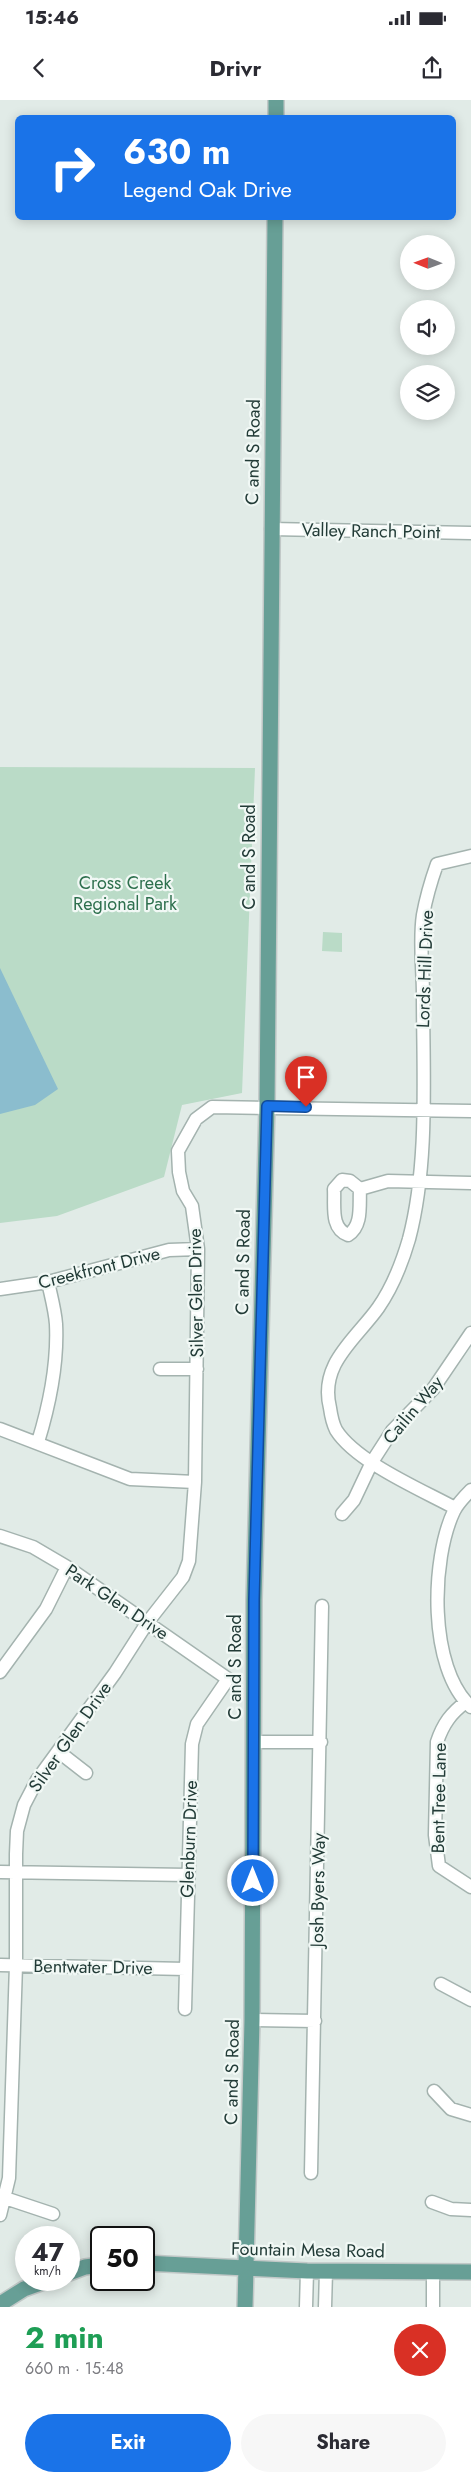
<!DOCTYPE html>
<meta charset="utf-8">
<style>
body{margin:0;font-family:Jost,sans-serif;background:#f7f7f7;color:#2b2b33;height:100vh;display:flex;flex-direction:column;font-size:19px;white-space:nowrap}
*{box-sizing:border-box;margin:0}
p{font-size:16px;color:#7c7c81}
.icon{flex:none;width:28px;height:28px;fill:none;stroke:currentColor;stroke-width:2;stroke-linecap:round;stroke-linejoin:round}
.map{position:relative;height:2207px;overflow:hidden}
.side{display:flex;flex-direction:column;background:#fff;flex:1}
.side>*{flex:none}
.hud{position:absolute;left:15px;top:15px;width:441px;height:105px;border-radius:8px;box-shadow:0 2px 12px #0003;background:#1a73e8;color:#fff;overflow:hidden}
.needle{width:32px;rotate:271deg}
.tools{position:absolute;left:400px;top:135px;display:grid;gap:10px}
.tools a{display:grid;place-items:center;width:55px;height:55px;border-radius:50%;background:#fff;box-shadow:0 2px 12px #0003;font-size:25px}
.speed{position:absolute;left:15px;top:2126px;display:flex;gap:10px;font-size:25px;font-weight:700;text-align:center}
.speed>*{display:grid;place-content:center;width:65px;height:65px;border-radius:50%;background:#fff;box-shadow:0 2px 12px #0003;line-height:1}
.speed small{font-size:12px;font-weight:400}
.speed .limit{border:2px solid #111;border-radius:8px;background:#fff;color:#111}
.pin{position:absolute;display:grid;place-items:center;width:42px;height:42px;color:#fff;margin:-51px -21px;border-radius:50% 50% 50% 0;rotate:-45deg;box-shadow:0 0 5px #0007}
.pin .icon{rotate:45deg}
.me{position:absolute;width:55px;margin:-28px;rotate:0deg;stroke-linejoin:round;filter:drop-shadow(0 0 4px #0008)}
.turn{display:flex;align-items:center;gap:18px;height:105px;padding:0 25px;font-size:22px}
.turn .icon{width:65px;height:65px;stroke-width:2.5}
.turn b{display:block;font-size:35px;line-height:42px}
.round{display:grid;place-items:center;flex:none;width:52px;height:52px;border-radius:26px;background:#f7f7f7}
.summary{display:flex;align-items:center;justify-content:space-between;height:85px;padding:0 25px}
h1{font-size:30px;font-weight:700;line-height:38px;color:#1e9e55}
.button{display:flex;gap:10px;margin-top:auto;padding:10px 25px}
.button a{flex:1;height:58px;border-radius:30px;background:#1a73e8;color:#fff;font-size:20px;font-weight:700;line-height:58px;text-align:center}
.button a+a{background:#f7f7f7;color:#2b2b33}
.status{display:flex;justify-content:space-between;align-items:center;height:35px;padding:0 25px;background:#fff;direction:ltr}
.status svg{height:14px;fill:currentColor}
header{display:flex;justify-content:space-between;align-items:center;height:65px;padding:0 25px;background:#fff;font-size:22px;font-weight:700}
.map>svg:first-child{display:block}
.green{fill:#badbc7}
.water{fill:#8bbdce}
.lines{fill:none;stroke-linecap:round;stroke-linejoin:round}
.minor-casing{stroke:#a4b3af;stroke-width:15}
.major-casing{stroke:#c1c8c7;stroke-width:18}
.minor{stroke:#fff;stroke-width:12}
.major{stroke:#679f96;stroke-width:15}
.route-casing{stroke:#114b97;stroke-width:12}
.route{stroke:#1a73e8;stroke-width:9}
.labels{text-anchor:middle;stroke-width:4.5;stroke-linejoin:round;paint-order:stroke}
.street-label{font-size:18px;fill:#223b37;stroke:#f1f8f5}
.park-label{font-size:18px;fill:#2e704e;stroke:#f1f8f5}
</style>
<div class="status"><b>15:46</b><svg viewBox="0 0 49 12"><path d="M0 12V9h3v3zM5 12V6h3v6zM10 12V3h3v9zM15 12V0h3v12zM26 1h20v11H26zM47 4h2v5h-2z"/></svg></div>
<header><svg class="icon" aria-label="back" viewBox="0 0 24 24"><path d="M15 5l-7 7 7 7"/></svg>Drivr<svg class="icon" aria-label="share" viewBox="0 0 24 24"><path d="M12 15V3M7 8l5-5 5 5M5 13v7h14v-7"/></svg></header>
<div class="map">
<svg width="471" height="2207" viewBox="0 0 471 2207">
<rect width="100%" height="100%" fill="#e1ebe7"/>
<path class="green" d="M 0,667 L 255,668 L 242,993 L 182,1005 L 164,1077 L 57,1116 L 0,1123 Z
M 323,832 L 342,833 L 342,852 L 322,851 Z"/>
<path class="water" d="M 0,868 L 58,989 L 35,1005 L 0,1014 Z"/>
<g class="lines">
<defs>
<path id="minor" d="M 271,429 L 471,433
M 342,1080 L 350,1081 L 360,1089 C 359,1104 363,1126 348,1135 C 330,1128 335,1106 334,1089 Z
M 360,1089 L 388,1081 L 471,1083
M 0,1189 L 48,1182 L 169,1150 L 198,1149
M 160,1269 L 197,1269
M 0,1329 L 130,1379 L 195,1382
M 38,1342 C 50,1303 58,1265 56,1224 C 55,1210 51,1196 48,1182
M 471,1390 C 465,1396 458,1403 454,1411 C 431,1459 428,1568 471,1607
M 455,1408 C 422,1390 356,1362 336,1330 C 333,1324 331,1315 330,1308 C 319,1264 355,1240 378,1208 C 392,1188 402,1163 409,1139 C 429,1063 423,974 423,895 C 423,869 419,841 423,815 C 426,798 431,781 437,764 L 471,756
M 342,1414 L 354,1400 L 372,1362 L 392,1331 L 433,1289 L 471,1233
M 0,1436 L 33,1447 L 67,1467 L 228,1579 L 197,1624 L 192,1644 L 185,1909
M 0,1572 L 46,1509 L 67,1467
M 466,1602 C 451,1613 443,1624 437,1642 L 435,1735 L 439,1766 L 471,1787
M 253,1642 L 321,1642
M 59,1652 L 86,1673
M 0,1772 L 188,1775
M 0,1865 L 186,1869
M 441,1884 L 471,1900
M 252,1920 L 315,1921
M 434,1991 L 451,2009 L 471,2015
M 311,2073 L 322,1506
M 5,2098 L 53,2114
M 432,2102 L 451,2109 L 471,2110
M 0,2115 L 9,2078 L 16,1865 L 16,1754 L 17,1731 L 24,1705 L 37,1680 L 115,1573 L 147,1523 L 183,1477 L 189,1461 L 195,1382 L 198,1149 L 192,1106 L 183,1091 L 179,1072 L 178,1051 L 196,1019 L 212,1007 L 471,1011
M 306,2207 L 307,2171
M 325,2207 L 326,2171
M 433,2207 L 433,2172"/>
<path id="major" d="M 276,18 L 276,0
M 144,2163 L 307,2171 L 471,2172
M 69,2173 L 85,2167 L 101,2165
M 0,2204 L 24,2189 L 49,2180
M 245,2207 L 252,1920 L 254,1500 L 267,1006 L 275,118"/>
</defs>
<use href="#minor" class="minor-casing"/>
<use href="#major" class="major-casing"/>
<use href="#minor" class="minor"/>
<use href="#major" class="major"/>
</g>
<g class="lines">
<defs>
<path id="route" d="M 253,1781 L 254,1500 L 267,1006 L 306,1007"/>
</defs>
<use href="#route" class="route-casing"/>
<use href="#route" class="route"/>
</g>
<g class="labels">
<g class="street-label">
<text transform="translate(253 352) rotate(-89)" y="6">C and S Road</text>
<text transform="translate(371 431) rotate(1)" y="6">Valley Ranch Point</text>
<text transform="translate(249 757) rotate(-90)" y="6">C and S Road</text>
<text transform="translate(425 869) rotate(-88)" y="6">Lords Hill Drive</text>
<text transform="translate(243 1162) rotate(-89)" y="6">C and S Road</text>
<text transform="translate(99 1168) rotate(-14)" y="6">Creekfront Drive</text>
<text transform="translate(196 1193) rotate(-91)" y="6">Silver Glen Drive</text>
<text transform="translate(413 1310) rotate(-50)" y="6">Cailin Way</text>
<text transform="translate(117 1502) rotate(34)" y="6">Park Glen Drive</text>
<text transform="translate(235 1567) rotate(-90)" y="6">C and S Road</text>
<text transform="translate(70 1637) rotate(-55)" y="6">Silver Glen Drive</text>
<text transform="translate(439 1698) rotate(-89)" y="6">Bent Tree Lane</text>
<text transform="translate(189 1739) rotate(-88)" y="6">Glenburn Drive</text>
<text transform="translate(318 1790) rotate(-89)" y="6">Josh Byers Way</text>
<text transform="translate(93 1867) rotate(1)" y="6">Bentwater Drive</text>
<text transform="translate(232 1972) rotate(-89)" y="6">C and S Road</text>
<text transform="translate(308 2150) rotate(1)" y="6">Fountain Mesa Road</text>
</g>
<g class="park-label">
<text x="125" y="789">Cross Creek<tspan x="125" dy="21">Regional Park</tspan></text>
</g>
</g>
</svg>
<div class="tools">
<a><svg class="needle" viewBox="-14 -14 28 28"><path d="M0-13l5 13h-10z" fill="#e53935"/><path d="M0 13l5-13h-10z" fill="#7c7c81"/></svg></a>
<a><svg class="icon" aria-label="sound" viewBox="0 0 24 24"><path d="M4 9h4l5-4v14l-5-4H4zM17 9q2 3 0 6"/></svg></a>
<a><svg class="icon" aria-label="layers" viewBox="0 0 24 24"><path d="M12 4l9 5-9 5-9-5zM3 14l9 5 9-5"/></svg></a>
</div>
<div class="speed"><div>47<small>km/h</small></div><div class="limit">50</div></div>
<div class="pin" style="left:306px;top:1007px;background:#d93025"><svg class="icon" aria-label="arrive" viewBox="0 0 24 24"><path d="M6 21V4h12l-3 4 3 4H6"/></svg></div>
<svg class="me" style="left:253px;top:1781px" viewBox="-20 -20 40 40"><circle r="17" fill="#1a73e8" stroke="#fff" stroke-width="3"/><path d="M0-11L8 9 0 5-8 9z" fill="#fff"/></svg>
<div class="hud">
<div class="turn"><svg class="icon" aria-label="right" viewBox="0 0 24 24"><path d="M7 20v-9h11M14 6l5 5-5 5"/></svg><div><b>630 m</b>Legend Oak Drive</div></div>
</div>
</div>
<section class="side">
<div class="summary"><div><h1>2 min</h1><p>660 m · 15:48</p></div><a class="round" style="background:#d93025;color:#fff"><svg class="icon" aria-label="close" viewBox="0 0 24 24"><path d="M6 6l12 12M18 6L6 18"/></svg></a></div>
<div class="button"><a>Exit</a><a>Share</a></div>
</section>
